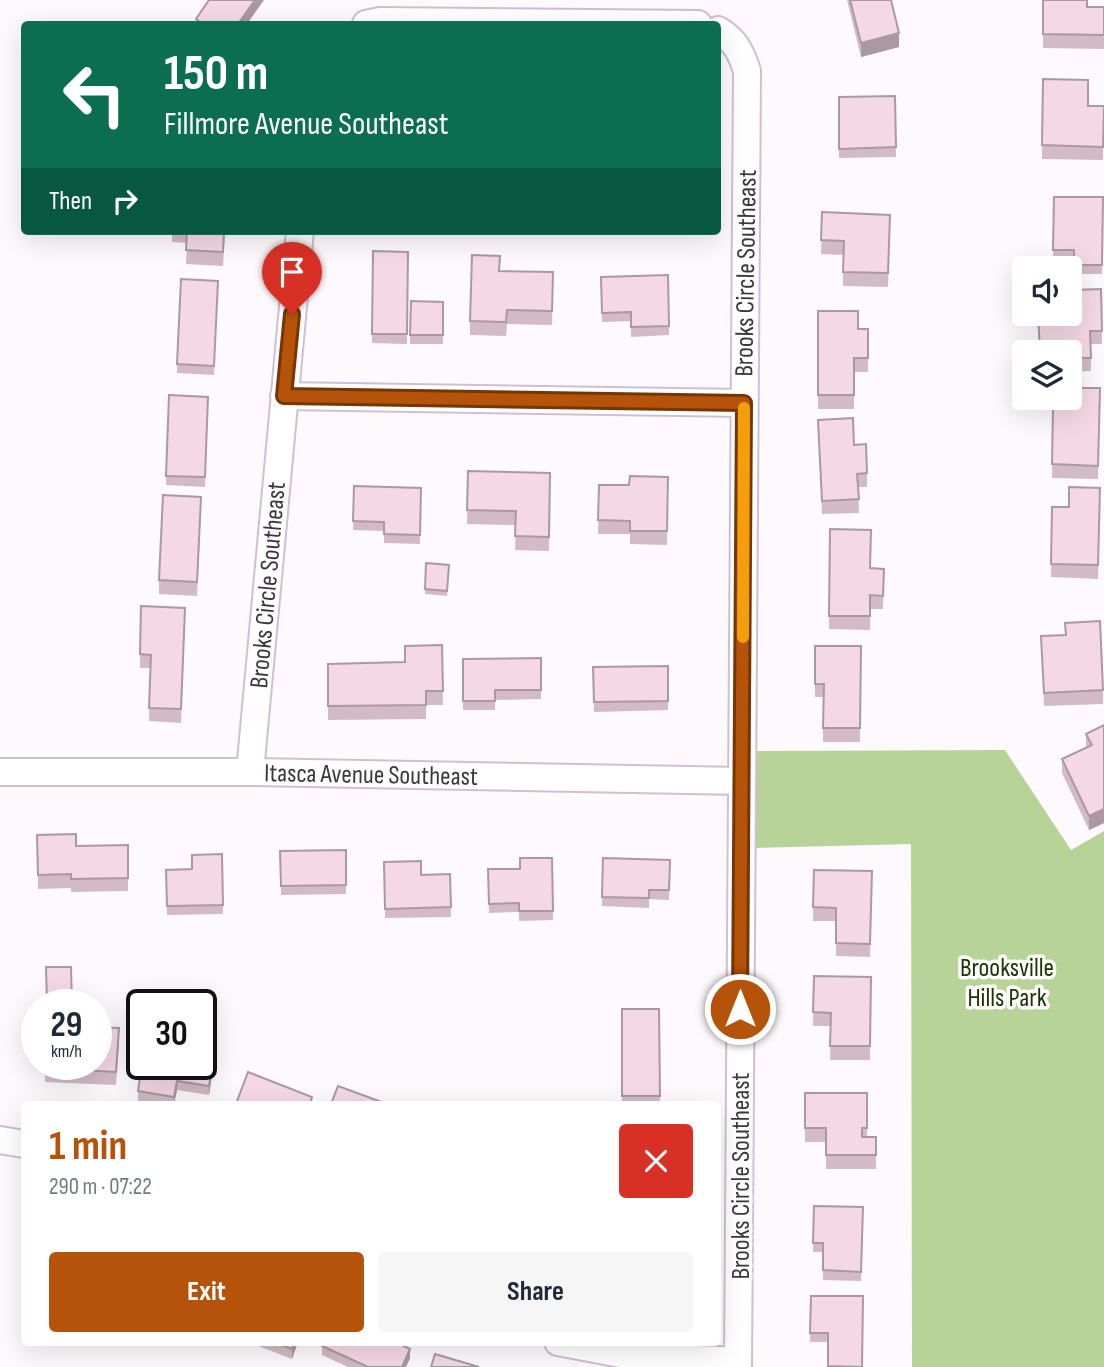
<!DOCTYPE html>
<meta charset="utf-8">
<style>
body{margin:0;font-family:"Sofia Sans Condensed",sans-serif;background:#f6f6f7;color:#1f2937;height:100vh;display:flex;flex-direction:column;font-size:26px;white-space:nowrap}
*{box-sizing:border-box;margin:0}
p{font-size:23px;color:#747a83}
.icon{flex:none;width:38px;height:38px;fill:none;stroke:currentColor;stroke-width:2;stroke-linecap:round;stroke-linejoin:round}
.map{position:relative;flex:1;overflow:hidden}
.panel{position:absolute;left:21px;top:1101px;width:700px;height:245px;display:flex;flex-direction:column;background:#fff;border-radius:7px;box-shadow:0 7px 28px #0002}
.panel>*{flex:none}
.top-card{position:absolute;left:21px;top:21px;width:700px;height:214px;border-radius:7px;box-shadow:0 7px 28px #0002;background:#0b6e4f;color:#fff;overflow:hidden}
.fabs{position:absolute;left:1012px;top:256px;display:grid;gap:14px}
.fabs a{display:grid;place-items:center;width:70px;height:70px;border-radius:7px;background:#fff;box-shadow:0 7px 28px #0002;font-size:35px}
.speed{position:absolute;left:21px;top:989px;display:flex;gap:14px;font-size:35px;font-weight:700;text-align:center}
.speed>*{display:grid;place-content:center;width:91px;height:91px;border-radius:50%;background:#fff;box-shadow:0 7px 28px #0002;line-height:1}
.speed small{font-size:18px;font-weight:400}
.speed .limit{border:4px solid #111;border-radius:10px;background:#fff;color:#111}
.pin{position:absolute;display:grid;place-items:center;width:60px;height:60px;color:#fff;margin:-72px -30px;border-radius:50% 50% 50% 0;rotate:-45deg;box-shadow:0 0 7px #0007}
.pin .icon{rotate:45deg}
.me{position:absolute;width:77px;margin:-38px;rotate:0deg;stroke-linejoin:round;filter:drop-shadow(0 0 5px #0008)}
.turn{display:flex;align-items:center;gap:24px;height:147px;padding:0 28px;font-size:32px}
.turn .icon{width:91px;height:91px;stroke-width:2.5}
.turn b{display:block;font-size:49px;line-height:60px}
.then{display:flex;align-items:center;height:66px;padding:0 28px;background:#0003;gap:14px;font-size:26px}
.round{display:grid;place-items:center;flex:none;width:74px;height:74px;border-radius:7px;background:#f6f6f7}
.head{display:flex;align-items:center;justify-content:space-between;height:119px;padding:0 28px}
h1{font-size:42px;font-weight:700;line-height:52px;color:#b45309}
.cta{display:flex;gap:14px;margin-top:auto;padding:14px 28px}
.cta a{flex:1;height:80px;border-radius:7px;background:#b45309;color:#fff;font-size:28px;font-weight:700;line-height:80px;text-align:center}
.cta a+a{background:#f6f6f7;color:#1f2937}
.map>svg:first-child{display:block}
.green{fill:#b8d398}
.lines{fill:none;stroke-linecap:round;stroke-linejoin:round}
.street-casing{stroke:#d0bfd2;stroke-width:30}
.street{stroke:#fff;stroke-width:26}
.wall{fill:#d2bbc4}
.shaded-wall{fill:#ab98a0}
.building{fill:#f4d9e4;stroke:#ab98a0;stroke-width:2}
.route-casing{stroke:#753606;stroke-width:18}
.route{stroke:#b45309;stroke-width:12}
.slow{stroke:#f59e0b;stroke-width:12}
.labels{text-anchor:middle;stroke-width:7;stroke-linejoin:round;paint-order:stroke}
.street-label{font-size:26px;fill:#3d363e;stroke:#fff}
.park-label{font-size:26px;fill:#203300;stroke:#fff}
</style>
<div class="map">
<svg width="1104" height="1367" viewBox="0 0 1104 1367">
<rect width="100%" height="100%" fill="#fdf9fd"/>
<path class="green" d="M 1005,750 L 1071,850 L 1104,831 L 1104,1367 L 912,1367 L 911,844 L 756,848 L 756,751 Z"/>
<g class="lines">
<defs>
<path id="street" d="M 366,24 L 380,21 L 698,24
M 718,30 C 735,40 741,52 747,71 L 738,1367
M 284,396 L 744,403
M 0,772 L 250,772 L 742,781
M 250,772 L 300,231
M 0,1140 L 24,1144
M 558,1342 L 631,1356 L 738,1361"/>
</defs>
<use href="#street" class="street-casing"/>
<use href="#street" class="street"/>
</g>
<path class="wall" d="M 847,0 L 891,0 L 899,47 L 861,57 Z
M 1043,0 L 1087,7 L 1104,7 L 1104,49 L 1043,48 Z
M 1043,79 L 1088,106 L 1104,106 L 1103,160 L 1042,159 Z
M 895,96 L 896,157 L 839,158 L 839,97 Z
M 1054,197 L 1103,197 L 1102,274 L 1074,274 L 1074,260 L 1053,259 Z
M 822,212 L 890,215 L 888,287 L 843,286 L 843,255 L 821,254 Z
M 172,231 L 225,231 L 223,266 L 186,264 L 187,243 L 172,242 Z
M 373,251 L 408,252 L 407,344 L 372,343 Z
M 500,271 L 553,272 L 552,325 L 507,324 L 506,336 L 470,335 L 470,321 Z
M 668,275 L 669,335 L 631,337 L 631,321 L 602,322 L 601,277 Z
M 218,281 L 214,375 L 177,373 L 177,364 Z
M 1101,289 L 1102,344 L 1091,344 L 1091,371 L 1069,372 L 1069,352 Z
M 411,301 L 443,302 L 443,344 L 410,344 Z
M 818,311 L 858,329 L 868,329 L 868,372 L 854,372 L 854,409 L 818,409 Z
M 1100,388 L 1098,479 L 1052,478 L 1053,406 L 1070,406 Z
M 169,395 L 208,397 L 205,487 L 166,485 Z
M 818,420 L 854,445 L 867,473 L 867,487 L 858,487 L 859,513 L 822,514 Z
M 468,471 L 550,473 L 549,551 L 515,550 L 516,525 L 467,524 Z
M 668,477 L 667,545 L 630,544 L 630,534 L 598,534 L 599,485 L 629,485 Z
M 354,486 L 421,488 L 420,544 L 384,543 L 384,531 L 353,530 Z
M 1100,488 L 1098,579 L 1051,577 L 1052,507 L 1069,507 Z
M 201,511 L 197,596 L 159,594 L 159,580 Z
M 830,529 L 871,568 L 884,569 L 883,609 L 870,609 L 870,630 L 829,629 Z
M 426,563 L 449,565 L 447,596 L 425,594 Z
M 185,622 L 181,723 L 149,721 L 150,668 L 140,668 L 140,654 Z
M 1065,623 L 1103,690 L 1103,704 L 1044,706 L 1041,636 L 1065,635 Z
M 442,645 L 443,705 L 426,705 L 426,719 L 328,720 L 328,664 L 405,662 Z
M 815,646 L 861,646 L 860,742 L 823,742 L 823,697 L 815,697 Z
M 541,658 L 541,699 L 495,700 L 495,710 L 463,710 L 463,659 Z
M 668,666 L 668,710 L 594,712 L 593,667 Z
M 1104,725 L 1104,823 L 1089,830 L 1062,773 L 1062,759 L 1086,748 L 1086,734 Z
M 37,835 L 76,846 L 128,845 L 128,891 L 71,892 L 71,888 L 38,889 Z
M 346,850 L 346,894 L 281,895 L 280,851 Z
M 222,854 L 223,914 L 167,915 L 166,870 L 192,869 Z
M 552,858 L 553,920 L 519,921 L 519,912 L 489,913 L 488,869 L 520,869 Z
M 603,858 L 670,860 L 669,900 L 649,899 L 649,908 L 602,906 Z
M 384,862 L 421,875 L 450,874 L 451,917 L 385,918 Z
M 814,870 L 872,871 L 870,957 L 836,956 L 836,921 L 813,921 Z
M 814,976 L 871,977 L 870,1060 L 830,1060 L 831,1026 L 813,1026 Z
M 622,1009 L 659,1009 L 660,1104 L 622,1104 Z
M 119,1042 L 116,1085 L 45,1082 L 45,1064 Z
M 214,1062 L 209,1095 L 177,1090 L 174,1104 L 160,1104 L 138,1101 L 138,1091 Z
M 805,1093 L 867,1093 L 867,1137 L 876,1137 L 876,1169 L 826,1169 L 826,1142 L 805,1142 Z
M 814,1206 L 863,1207 L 861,1281 L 823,1280 L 823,1252 L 813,1252 Z
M 811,1296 L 862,1367 L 828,1367 L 828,1342 L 810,1342 Z
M 248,1342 L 298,1342 L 292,1359 Z
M 322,1346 L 410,1358 L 406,1367 L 348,1367 L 322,1355 Z"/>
<path class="shaded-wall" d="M 255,0 L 264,0 L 247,24 L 238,24 Z
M 899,33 L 899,47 L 861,57 L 861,43 Z
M 1104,809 L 1104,823 L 1089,830 L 1089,816 Z
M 214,1052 L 214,1062 L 209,1095 L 209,1086 Z
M 177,1081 L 177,1090 L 174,1104 L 174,1097 Z
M 295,1342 L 298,1342 L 292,1359 L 292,1349 Z
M 410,1349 L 410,1358 L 406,1367 L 402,1367 Z"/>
<path class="building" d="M 209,0 L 255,0 L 238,24 L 203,24 L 196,19 Z
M 850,0 L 891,0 L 899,33 L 861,43 Z
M 1043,0 L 1087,0 L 1087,7 L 1104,7 L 1104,35 L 1043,34 Z
M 1043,79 L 1088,80 L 1088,106 L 1104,106 L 1103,147 L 1042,145 Z
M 895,96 L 896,147 L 839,149 L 839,97 Z
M 1054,197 L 1103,197 L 1102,265 L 1074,265 L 1074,250 L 1053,250 Z
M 822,212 L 890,215 L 888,273 L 843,272 L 844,241 L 821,240 Z
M 187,231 L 224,231 L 223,252 L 186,250 Z
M 373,251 L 408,252 L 407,334 L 372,334 Z
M 472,255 L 500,256 L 499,271 L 553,272 L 552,311 L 507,310 L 506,322 L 470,321 Z
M 668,275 L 669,326 L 631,327 L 631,312 L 602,313 L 601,277 Z
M 181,279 L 218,281 L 214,366 L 177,364 Z
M 1101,289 L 1102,331 L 1090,331 L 1091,358 L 1069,358 L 1069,352 L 1040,352 L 1038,313 L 1069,313 L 1069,298 L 1073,298 L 1073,290 Z
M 411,301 L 443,302 L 443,335 L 410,335 Z
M 818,311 L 858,311 L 858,329 L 868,329 L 868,358 L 854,358 L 854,395 L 818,395 Z
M 1071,388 L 1100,388 L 1098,466 L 1052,464 L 1053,406 L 1070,406 Z
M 169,395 L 208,397 L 205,477 L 166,476 Z
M 853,418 L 854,445 L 866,444 L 867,473 L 857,474 L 859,499 L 822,501 L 818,420 Z
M 468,471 L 550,473 L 549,537 L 515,536 L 516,511 L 467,510 Z
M 630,476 L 668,477 L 667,531 L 630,531 L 630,521 L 598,520 L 599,485 L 629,485 Z
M 354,486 L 421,488 L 420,535 L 384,534 L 384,522 L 353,521 Z
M 1069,487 L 1100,488 L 1098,565 L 1051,564 L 1052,507 L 1069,507 Z
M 163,495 L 201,497 L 197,582 L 159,580 Z
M 830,529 L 871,530 L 870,568 L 884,569 L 883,596 L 870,595 L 870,616 L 829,616 Z
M 426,563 L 449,565 L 447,591 L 425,589 Z
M 141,606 L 185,608 L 181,709 L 149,708 L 151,655 L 140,654 Z
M 1100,621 L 1103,690 L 1044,693 L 1041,636 L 1066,635 L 1065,623 Z
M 442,645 L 443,691 L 426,691 L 426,705 L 328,706 L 328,664 L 405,662 L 405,646 Z
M 815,646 L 861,646 L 860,728 L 823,728 L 824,684 L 815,684 Z
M 541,658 L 541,690 L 495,690 L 495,701 L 463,701 L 463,659 Z
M 668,666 L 668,701 L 594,702 L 593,667 Z
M 1104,725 L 1104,809 L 1089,816 L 1062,759 L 1092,745 L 1086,734 Z
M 76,834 L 76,846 L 128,845 L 128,878 L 71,879 L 71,874 L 38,875 L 37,835 Z
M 346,850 L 346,885 L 281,886 L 280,851 Z
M 222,854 L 223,905 L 167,906 L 166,870 L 192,869 L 192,855 Z
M 520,858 L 552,858 L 553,911 L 519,911 L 519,903 L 489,904 L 488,869 L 520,869 Z
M 603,858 L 670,860 L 669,890 L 649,890 L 649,898 L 602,897 Z
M 421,861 L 421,875 L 450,874 L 451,907 L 385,909 L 384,862 Z
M 814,870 L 872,871 L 870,944 L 836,943 L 836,908 L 813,907 Z
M 46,967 L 71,967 L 72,1004 L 47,1004 Z
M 814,976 L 871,977 L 870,1046 L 830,1046 L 831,1013 L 813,1012 Z
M 622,1009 L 659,1009 L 660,1096 L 622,1096 Z
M 96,1027 L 119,1028 L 116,1072 L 45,1068 L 45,1064 L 96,1064 Z
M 201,1050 L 214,1052 L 209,1086 L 177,1081 L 174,1097 L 138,1091 L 142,1064 L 201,1064 Z
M 248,1072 L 312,1097 L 310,1104 L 236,1104 Z
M 338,1086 L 387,1104 L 331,1104 Z
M 805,1093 L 867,1093 L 867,1128 L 862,1128 L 862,1137 L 876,1137 L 876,1155 L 826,1155 L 826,1128 L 805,1128 Z
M 814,1206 L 863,1207 L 861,1272 L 823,1270 L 823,1243 L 813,1243 Z
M 811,1296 L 863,1296 L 862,1367 L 828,1366 L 828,1333 L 810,1333 Z
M 273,1342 L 295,1342 L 292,1349 Z
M 324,1342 L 396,1342 L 410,1349 L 402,1367 L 368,1367 L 322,1346 Z
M 435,1354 L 479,1367 L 431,1367 Z"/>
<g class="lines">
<defs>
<path id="route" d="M 292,314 L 284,396 L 744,403 L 740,1009"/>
</defs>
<use href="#route" class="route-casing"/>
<use href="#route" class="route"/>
<path class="slow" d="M 743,637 L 744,408"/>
</g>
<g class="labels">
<g class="street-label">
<text transform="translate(745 273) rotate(-89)" y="9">Brooks Circle Southeast</text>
<text transform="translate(267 585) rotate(-85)" y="9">Brooks Circle Southeast</text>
<text transform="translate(371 774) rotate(1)" y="9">Itasca Avenue Southeast</text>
<text transform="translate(740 1176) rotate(-90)" y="9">Brooks Circle Southeast</text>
</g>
<g class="park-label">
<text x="1007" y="976">Brooksville<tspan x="1007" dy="30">Hills Park</tspan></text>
</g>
</g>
</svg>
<div class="fabs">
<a><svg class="icon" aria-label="sound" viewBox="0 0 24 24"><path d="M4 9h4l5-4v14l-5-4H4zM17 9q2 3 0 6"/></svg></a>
<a><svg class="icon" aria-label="layers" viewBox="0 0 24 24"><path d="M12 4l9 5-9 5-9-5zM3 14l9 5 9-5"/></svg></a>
</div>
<div class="speed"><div>29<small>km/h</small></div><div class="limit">30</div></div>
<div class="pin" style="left:292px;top:314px;background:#d93025"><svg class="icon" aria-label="arrive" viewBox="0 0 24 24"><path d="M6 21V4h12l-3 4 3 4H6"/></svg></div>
<svg class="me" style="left:740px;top:1009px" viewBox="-20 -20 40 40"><circle r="17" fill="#b45309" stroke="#fff" stroke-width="3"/><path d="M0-11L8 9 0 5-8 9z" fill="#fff"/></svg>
<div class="top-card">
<div class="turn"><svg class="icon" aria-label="left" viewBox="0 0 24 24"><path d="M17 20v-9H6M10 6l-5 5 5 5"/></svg><div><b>150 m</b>Fillmore Avenue Southeast</div></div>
<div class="then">Then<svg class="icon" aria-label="right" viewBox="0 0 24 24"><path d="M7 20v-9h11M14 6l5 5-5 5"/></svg></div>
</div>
<section class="panel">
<div class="head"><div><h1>1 min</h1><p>290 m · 07:22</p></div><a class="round" style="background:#d93025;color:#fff"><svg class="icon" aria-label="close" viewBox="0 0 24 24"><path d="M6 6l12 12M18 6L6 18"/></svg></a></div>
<div class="cta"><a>Exit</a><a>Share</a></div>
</section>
</div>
